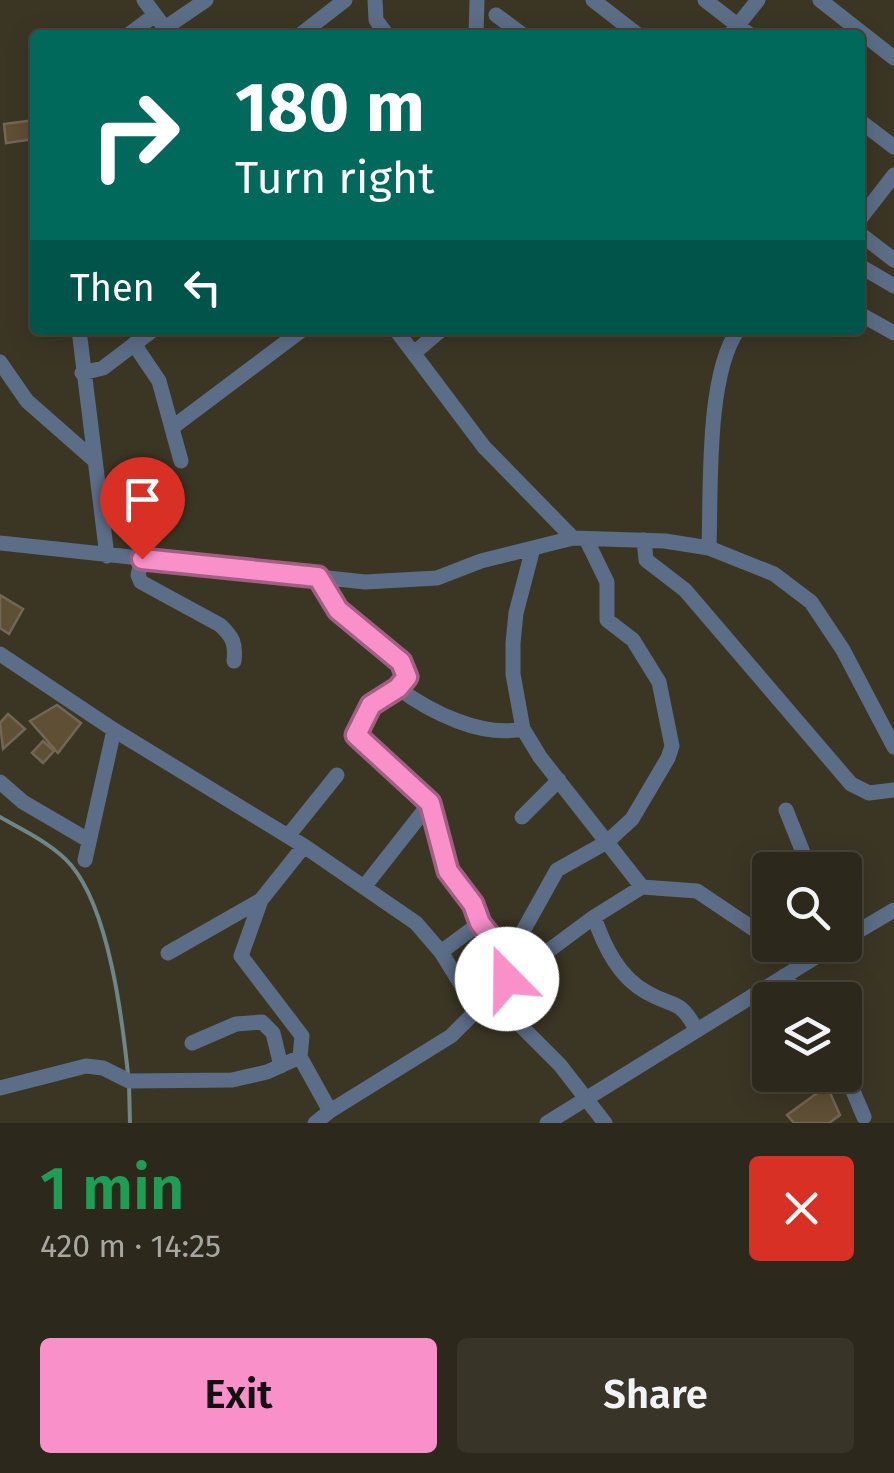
<!DOCTYPE html>
<meta charset="utf-8">
<style>
body{margin:0;font-family:"Fira Sans",sans-serif;background:#383428;color:#f1f3f6;height:100vh;display:flex;flex-direction:column;font-size:38px;white-space:nowrap}
*{box-sizing:border-box;margin:0}
p{font-size:32px;color:#a6a6a3}
.icon{flex:none;width:55px;height:55px;fill:none;stroke:currentColor;stroke-width:2;stroke-linecap:round;stroke-linejoin:round}
.map{position:relative;height:1123px;overflow:hidden}
.details{display:flex;flex-direction:column;background:#2c281b;flex:1}
.details>*{flex:none}
.top-card{position:absolute;left:30px;top:30px;width:835px;height:305px;border-radius:10px;box-shadow:0 5px 25px #0003,0 0 0 2px #48443a;background:#00695c;color:#fff;overflow:hidden}
.buttons{position:absolute;left:752px;top:852px;display:grid;gap:20px}
.buttons a{display:grid;place-items:center;width:110px;height:110px;border-radius:10px;background:#2c281b;box-shadow:0 5px 25px #0003,0 0 0 2px #48443a;font-size:50px}
.pin{position:absolute;display:grid;place-items:center;width:85px;height:85px;color:#fff;margin:-102px -42px;border-radius:50% 50% 50% 0;rotate:-45deg;box-shadow:0 0 10px #0007}
.pin .icon{rotate:45deg}
.me{position:absolute;width:110px;margin:-55px;rotate:338deg;stroke-linejoin:round;filter:drop-shadow(0 0 8px #0008)}
.turn{display:flex;align-items:center;gap:35px;height:210px;padding:0 40px;font-size:45px}
.turn .icon{width:130px;height:130px;stroke-width:2.5}
.turn b{display:block;font-size:70px;line-height:85px}
.then{display:flex;align-items:center;height:95px;padding:0 40px;background:#0003;gap:20px;font-size:38px}
.round{display:grid;place-items:center;flex:none;width:105px;height:105px;border-radius:10px;background:#383428}
.headline{display:flex;align-items:center;justify-content:space-between;height:170px;padding:0 40px}
h1{font-size:60px;font-weight:600;line-height:75px;color:#1e9e55}
.button{display:flex;gap:20px;margin-top:auto;padding:20px 40px}
.button a{flex:1;height:115px;border-radius:10px;background:#f990ca;color:#111;font-size:40px;font-weight:600;line-height:115px;text-align:center}
.button a+a{background:#383428;color:#f1f3f6}
.map>svg:first-child{display:block}
.lines{fill:none;stroke-linecap:round;stroke-linejoin:round}
.stream{stroke:#6e868a;stroke-width:4}
.building{fill:#5f4f35;stroke:#726655;stroke-width:2.5}
.minor{stroke:#5c6d87;stroke-width:15}
.route-casing{stroke:#a25e83;stroke-width:25}
.route{stroke:#f990ca;stroke-width:18}
</style>
<div class="map">
<svg width="894" height="1123" viewBox="0 0 894 1123">
<rect width="100%" height="100%" fill="#3b3624"/>
<g class="lines">
<path class="stream" d="M 0,817 C 24,831 53,844 71,865 C 109,910 122,1017 128,1074
M 129,1084 L 130,1123"/>
</g>
<path class="building" d="M 35,120 L 35,139 L 6,143 L 4,124 Z
M 0,595 L 23,609 L 9,634 L 0,628 Z
M 57,705 L 81,723 L 58,753 L 30,721 Z
M 8,714 L 25,729 L 3,749 L 0,723 Z
M 43,741 L 54,751 L 43,763 L 32,753 Z
M 827,1086 L 840,1115 L 829,1123 L 794,1123 L 787,1115 Z"/>
<g class="lines">
<path class="minor" d="M 144,0 L 170,35
M 375,0 L 376,20 L 387,35
M 593,0 L 638,35
M 705,0 L 750,35
M 820,0 L 894,58
M 496,15 L 523,35
M 165,28 L 206,0
M 128,35 L 155,15
M 300,35 L 345,0
M 476,35 L 477,0
M 730,35 L 758,0
M 860,121 L 894,147
M 860,219 L 894,175
M 860,234 L 894,260
M 860,266 L 894,286
M 860,314 L 894,333
M 79,330 L 107,556
M 396,330 L 484,447 L 573,538
M 134,344 L 159,381 L 181,461
M 414,353 L 441,330
M 0,362 L 27,401 L 93,459
M 82,373 L 103,368 L 153,330
M 173,427 L 302,330
M 586,539 L 607,582 L 607,620 L 633,640 L 659,682 L 672,746 L 668,758 L 632,819 L 607,842 L 557,870 L 508,958 L 506,991 L 509,1007 L 521,1026 L 560,1065 L 605,1123
M 644,540 L 646,560 L 685,590 L 851,784 L 869,793 L 894,790
M 0,543 L 365,582 L 437,578 L 481,561 L 573,538 L 665,541 L 709,548 L 774,574 L 811,602 L 843,650 L 894,747
M 533,548 L 516,613 L 513,643 L 513,674 L 523,729 L 540,757 L 642,887
M 709,548 C 711,490 706,375 738,330
M 142,559 L 138,575 L 141,582 L 220,625 C 233,637 236,644 234,661
M 318,577 L 338,611 L 401,662 L 407,677 L 398,688 L 371,705 L 356,735 L 430,803 L 448,871 L 473,904 L 480,923
M 0,654 L 114,730 L 304,846 L 416,923 L 441,952 L 480,923 L 508,958
M 398,688 C 430,712 482,738 523,729
M 0,782 L 23,802 L 88,840
M 786,810 L 810,870
M 522,817 L 559,780
M 288,836 L 337,775
M 85,860 L 114,730
M 364,887 L 430,803
M 261,900 L 241,956 L 302,1036 L 300,1057
M 594,917 C 604,946 619,978 648,993 C 674,1008 679,998 696,1029
M 845,939 L 894,910
M 777,945 L 804,964
M 441,952 L 477,1010
M 168,953 L 261,900 L 304,846
M 784,976 L 804,1000
M 192,1043 L 236,1024 L 262,1022 L 273,1033 L 281,1066
M 845,1072 L 864,1117
M 0,1088 L 86,1066 L 103,1068 L 129,1081 L 232,1080 L 267,1072 L 300,1057 L 330,1111 L 315,1123
M 330,1111 L 451,1036 L 477,1010 L 506,991 L 532,963 L 594,917 L 642,887 L 697,891 L 770,940
M 547,1123 L 835,945"/>
</g>
<g class="lines">
<defs>
<path id="route" d="M 142,559 L 318,577 L 338,610 L 401,662 L 407,677 L 398,688 L 371,705 L 356,735 L 430,803 L 448,871 L 473,904 L 480,923 L 508,958 L 507,979"/>
</defs>
<use href="#route" class="route-casing"/>
<use href="#route" class="route"/>
</g>
</svg>
<div class="buttons">
<a><svg class="icon" aria-label="search" viewBox="0 0 24 24"><circle cx="10" cy="10" r="6"/><path d="M15 15l6 6"/></svg></a>
<a><svg class="icon" aria-label="layers" viewBox="0 0 24 24"><path d="M12 4l9 5-9 5-9-5zM3 14l9 5 9-5"/></svg></a>
</div>
<div class="pin" style="left:142px;top:559px;background:#d93025"><svg class="icon" aria-label="arrive" viewBox="0 0 24 24"><path d="M6 21V4h12l-3 4 3 4H6"/></svg></div>
<svg class="me" style="left:507px;top:979px" viewBox="-20 -20 40 40"><circle r="19" fill="#fff"/><path d="M0-13L10 11 0 6-10 11z" fill="#f990ca"/></svg>
<div class="top-card">
<div class="turn"><svg class="icon" aria-label="right" viewBox="0 0 24 24"><path d="M7 20v-9h11M14 6l5 5-5 5"/></svg><div><b>180 m</b>Turn right</div></div>
<div class="then">Then<svg class="icon" aria-label="left" viewBox="0 0 24 24"><path d="M17 20v-9H6M10 6l-5 5 5 5"/></svg></div>
</div>
</div>
<section class="details">
<div class="headline"><div><h1>1 min</h1><p>420 m · 14:25</p></div><a class="round" style="background:#d93025;color:#fff"><svg class="icon" aria-label="close" viewBox="0 0 24 24"><path d="M6 6l12 12M18 6L6 18"/></svg></a></div>
<div class="button"><a>Exit</a><a>Share</a></div>
</section>
